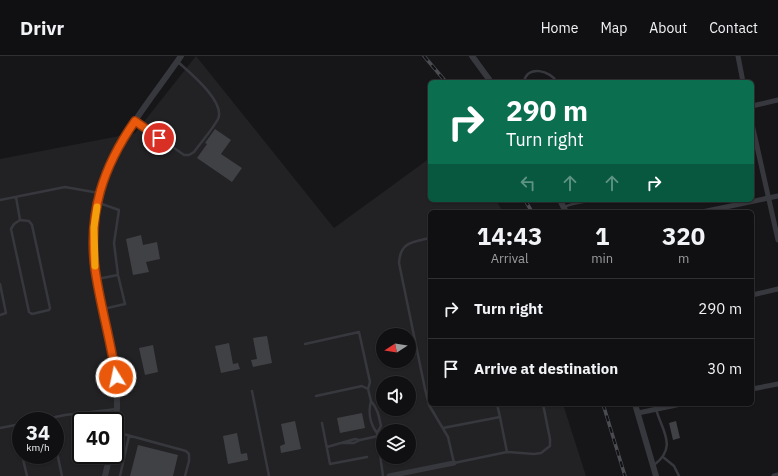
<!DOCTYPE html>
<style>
body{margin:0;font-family:"IBM Plex Sans",sans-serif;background:#1e1e20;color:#f1f3f6;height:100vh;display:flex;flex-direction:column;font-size:15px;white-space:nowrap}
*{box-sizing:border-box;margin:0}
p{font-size:13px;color:#9c9d9f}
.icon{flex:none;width:22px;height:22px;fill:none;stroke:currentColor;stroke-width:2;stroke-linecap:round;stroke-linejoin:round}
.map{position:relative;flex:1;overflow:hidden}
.panel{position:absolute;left:428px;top:154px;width:326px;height:196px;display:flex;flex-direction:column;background:#101012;border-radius:6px;box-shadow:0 1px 3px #0004,0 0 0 1px #303032}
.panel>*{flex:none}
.top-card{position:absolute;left:428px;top:24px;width:326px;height:122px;border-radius:6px;box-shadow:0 1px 3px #0004,0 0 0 1px #303032;background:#0b6e4f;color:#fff;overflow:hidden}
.needle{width:26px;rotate:258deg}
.fabs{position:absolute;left:376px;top:272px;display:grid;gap:8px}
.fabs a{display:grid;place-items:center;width:40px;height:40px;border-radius:50%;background:#101012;box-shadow:0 1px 3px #0004,0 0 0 1px #303032;font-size:20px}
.speed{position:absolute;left:12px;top:356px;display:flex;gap:8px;font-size:20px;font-weight:700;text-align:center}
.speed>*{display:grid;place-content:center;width:52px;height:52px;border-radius:50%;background:#101012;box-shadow:0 1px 3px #0004,0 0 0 1px #303032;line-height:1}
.speed small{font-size:10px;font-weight:400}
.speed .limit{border:2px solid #111;border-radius:6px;background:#fff;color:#111}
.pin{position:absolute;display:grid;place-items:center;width:34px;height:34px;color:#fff;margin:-17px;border:2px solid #fff;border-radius:50%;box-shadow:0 1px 4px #0007}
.me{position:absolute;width:44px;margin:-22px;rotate:350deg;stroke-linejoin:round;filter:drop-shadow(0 0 3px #0008)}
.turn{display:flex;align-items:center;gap:14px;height:84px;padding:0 12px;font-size:18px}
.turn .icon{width:52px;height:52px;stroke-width:2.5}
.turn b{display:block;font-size:28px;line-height:34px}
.lanes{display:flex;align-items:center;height:38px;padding:0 12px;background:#0003;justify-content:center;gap:20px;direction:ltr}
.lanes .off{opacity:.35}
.eta{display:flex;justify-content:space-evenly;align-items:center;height:68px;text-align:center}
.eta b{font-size:24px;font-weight:700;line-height:28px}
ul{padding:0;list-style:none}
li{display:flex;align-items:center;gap:12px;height:60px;padding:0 12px;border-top:1px solid #303032}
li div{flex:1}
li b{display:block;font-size:15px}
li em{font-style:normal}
header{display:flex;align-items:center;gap:24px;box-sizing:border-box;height:56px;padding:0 20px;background:#101012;border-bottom:1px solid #303032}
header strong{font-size:19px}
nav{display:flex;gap:22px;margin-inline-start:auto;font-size:14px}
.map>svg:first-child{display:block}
.built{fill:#222225;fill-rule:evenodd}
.building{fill:#404145}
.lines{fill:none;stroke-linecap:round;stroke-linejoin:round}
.service{stroke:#37383d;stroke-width:2.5}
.minor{stroke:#37383d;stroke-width:5}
.tertiary{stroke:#37383d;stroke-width:6}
.rail-casing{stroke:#4a4c52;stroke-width:3.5}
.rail{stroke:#111113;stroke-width:2;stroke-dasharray:6;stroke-linecap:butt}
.route-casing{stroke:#983908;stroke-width:10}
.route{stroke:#ea580c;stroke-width:7}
.slow{stroke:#f59e0b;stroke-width:7}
</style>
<header>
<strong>Drivr</strong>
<nav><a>Home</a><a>Map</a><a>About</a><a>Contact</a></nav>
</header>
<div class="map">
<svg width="778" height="420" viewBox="0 0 778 420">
<rect width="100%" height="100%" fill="#161618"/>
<path class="built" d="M 196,0 L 334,172 L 430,102 L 430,144 L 496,144 L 503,156 L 430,156 L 430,348 L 563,348 L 586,420 L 0,420 L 0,103 L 135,77 ZM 383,279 L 409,279 L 409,305 L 383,305 ZM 383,327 L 409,327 L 409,353 L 383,353 ZM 21,365 L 55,365 L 55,399 L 21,399 ZM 81,365 L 115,365 L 115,399 L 81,399 ZM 383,375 L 409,375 L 409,401 L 383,401 Z"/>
<path class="building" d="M 215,73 L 231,84 L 221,98 L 242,112 L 232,126 L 197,102 L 207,88 L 205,87 Z
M 141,179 L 143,189 L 157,186 L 160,203 L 146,206 L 149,216 L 133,219 L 126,183 Z
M 267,280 L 272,307 L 253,311 L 251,304 L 257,303 L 253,282 Z
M 229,287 L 233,308 L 238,307 L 240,313 L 221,317 L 215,290 Z
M 153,289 L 158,316 L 145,319 L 139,292 Z
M 362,357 L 365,372 L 340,377 L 337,362 Z
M 295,365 L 301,393 L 281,397 L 280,390 L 285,388 L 281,368 Z
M 676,365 L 680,382 L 673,384 L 669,367 Z
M 237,377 L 241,398 L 247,397 L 248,404 L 228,408 L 223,380 Z
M 138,389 L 178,399 L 173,420 L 130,420 Z"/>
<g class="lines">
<path class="service" d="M 524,26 C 527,8 551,15 557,26
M 136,65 L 184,99 L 189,99 L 194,96 C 202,85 212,74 218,63 C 226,46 189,16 178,6
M 16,141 L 20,164 L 14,168 L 11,173 L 29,256 L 32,258 L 49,254 L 50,252 L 32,169 L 29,165 L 20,164
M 0,144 L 65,131 L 99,137
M 99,147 L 119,154 L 114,187 L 118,219 L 125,248 L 103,253
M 564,151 C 577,145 586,146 599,144
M 430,182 C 413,186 400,186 399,207 L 425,333 L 429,349 L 448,381 L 454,407 L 507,396 L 534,398 L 541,397 L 550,390 L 550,383 L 543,348
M 97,223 L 118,219
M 0,228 L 6,257 L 0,259
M 305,288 L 359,276 L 370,326 L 368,333
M 252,335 L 269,420
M 316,340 L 362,330 L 368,333 L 371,345
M 497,348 L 500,361
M 36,365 L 65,359 L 117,353
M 322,367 L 330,408 L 367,401
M 16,369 L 21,392
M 0,372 L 21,368
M 443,372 L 500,361 L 507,396
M 116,376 L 186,395 L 189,398 L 189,405 L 185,420
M 377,377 L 381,370 C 379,361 378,353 371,345 C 368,356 370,368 377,377 L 383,420
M 55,387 L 62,420
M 343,387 L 354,387 L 360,384 L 378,380
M 327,391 L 355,383 L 359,384
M 22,399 L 27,420
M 663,401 L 674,410 L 679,420
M 654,409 C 678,391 662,375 656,353
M 120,420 L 129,380"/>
<path class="minor" d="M 738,0 L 743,26
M 752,50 L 778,44
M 752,68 L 778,184
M 702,156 L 778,140
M 752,239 L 778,233
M 752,333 L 778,328
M 638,357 L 681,348
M 389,420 L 454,407
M 774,420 L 778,419"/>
<path class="tertiary" d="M 472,0 L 491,26
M 560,144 L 566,156
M 635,348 L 656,420
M 115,377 C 122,332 110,289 101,245 C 98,230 94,214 94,198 C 90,112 135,66 181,0
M 105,420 L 110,399"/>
<defs>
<path id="rail" d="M 424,0 L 446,26
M 525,144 L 532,156
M 603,348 L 625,420"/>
</defs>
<use href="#rail" class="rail-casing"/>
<use href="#rail" class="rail"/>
</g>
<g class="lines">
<defs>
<path id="route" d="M 116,321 C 111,285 100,249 95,213 C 88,156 103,111 135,65 L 159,82"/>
</defs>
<use href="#route" class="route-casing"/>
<use href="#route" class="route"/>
<path class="slow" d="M 95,210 L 94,171 L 97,151"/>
</g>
</svg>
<div class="fabs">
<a><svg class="needle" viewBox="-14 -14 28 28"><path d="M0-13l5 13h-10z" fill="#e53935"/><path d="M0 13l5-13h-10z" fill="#9c9d9f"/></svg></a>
<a><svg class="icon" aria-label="sound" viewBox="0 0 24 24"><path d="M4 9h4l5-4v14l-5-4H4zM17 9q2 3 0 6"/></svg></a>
<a><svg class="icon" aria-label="layers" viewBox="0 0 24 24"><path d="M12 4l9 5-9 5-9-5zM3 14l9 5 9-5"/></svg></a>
</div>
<div class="speed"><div>34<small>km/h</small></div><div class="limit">40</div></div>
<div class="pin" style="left:159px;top:82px;background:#d93025"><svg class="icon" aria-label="arrive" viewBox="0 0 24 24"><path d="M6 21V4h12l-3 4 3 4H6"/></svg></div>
<svg class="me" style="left:116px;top:321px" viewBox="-20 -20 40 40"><circle r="17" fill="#ea580c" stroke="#fff" stroke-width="3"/><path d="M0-11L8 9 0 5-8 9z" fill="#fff"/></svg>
<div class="top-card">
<div class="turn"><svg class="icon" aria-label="right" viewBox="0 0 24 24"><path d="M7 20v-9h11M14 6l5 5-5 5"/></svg><div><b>290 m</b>Turn right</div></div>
<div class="lanes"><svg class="icon off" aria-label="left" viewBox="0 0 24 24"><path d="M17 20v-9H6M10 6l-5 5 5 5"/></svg><svg class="icon off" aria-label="ahead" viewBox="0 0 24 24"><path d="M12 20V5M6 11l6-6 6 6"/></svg><svg class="icon off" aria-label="ahead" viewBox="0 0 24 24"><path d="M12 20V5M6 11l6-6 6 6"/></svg><svg class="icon" aria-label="right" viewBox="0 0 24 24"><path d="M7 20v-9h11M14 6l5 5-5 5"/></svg></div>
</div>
<section class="panel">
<div class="eta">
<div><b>14:43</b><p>Arrival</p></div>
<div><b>1</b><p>min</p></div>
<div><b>320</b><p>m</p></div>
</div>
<ul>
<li><svg class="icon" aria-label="right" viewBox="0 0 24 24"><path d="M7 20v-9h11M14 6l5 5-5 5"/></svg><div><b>Turn right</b></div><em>290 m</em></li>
<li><svg class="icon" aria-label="arrive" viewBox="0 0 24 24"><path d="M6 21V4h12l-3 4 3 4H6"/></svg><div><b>Arrive at destination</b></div><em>30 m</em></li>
</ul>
</section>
</div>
